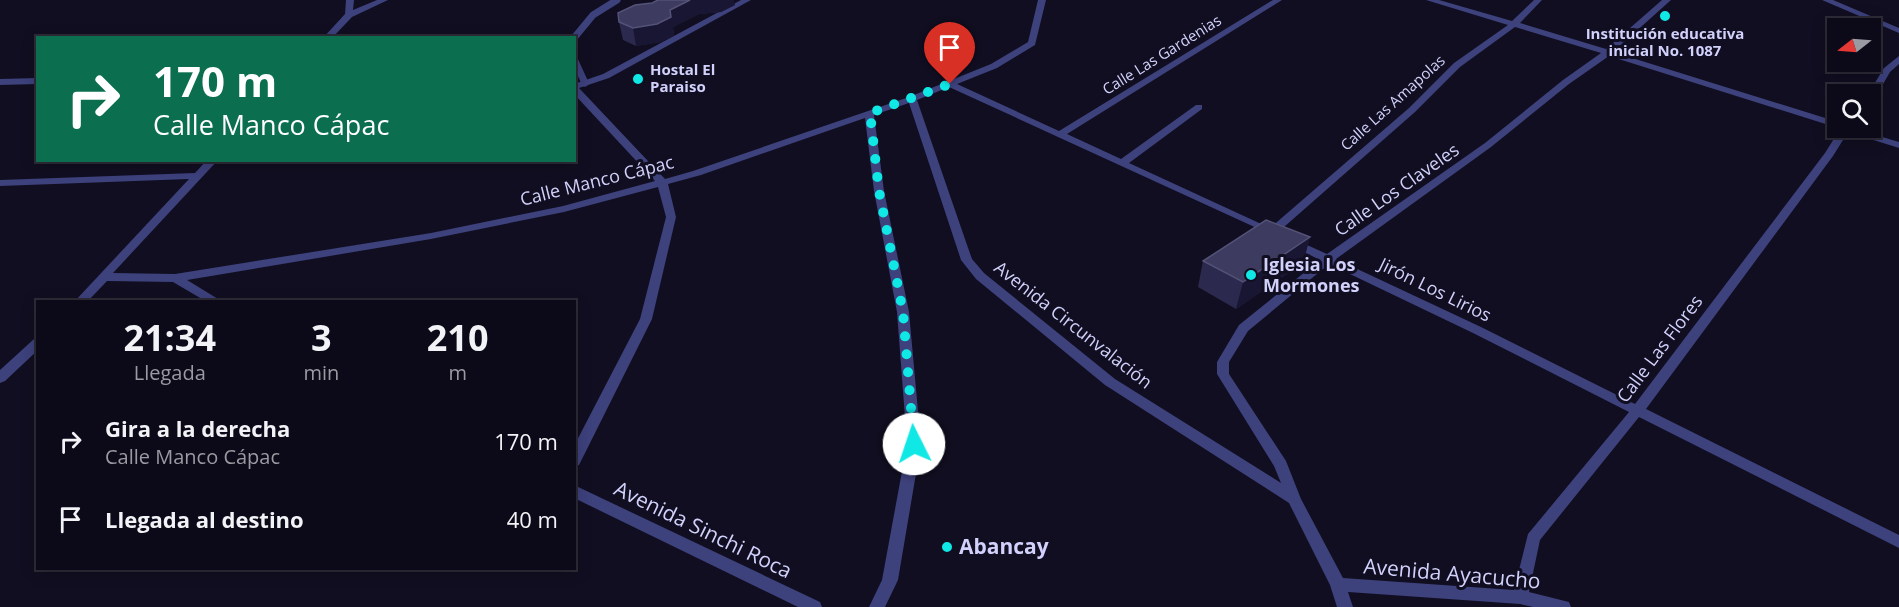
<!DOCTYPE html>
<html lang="es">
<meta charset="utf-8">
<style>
body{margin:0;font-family:"Open Sans",sans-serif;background:#151321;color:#f1f3f6;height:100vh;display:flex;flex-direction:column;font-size:22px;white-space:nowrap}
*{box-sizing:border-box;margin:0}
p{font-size:20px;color:#9a9aa2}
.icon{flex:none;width:33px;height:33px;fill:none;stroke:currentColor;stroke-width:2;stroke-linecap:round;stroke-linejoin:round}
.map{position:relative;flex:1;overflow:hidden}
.drawer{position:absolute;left:36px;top:300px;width:540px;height:270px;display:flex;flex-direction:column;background:#0c0a18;border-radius:0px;box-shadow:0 3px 15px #0003,0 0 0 2px #2c2b37}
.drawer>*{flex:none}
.guide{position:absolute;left:36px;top:36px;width:540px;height:126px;border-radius:0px;box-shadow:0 3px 15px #0003,0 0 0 2px #2c2b37;background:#0b6e4f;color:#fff;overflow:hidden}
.needle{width:39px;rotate:253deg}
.controls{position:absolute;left:1827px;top:18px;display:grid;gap:12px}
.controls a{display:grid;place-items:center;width:54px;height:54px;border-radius:0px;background:#0c0a18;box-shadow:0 3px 15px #0003,0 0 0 2px #2c2b37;font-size:30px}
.pin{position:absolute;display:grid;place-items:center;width:51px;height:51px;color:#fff;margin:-62px -26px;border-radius:50% 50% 50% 0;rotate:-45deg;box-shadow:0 0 6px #0007}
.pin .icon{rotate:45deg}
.me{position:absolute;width:66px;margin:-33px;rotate:356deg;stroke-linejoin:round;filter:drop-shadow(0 0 4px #0008)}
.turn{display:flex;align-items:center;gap:21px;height:126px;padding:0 18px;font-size:27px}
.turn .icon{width:78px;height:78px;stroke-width:2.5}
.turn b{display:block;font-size:42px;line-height:51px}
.eta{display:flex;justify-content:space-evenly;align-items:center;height:102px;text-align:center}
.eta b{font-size:36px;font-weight:700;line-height:42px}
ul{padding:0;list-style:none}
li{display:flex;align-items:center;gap:18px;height:78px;padding:0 18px}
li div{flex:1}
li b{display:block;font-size:22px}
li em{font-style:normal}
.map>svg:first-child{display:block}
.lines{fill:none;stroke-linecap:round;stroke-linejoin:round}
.service{stroke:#3d417c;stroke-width:7}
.minor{fill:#3d417c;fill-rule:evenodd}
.wall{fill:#2b294d}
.shaded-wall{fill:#191633}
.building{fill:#3d3b60;stroke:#545278;stroke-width:1.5}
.route{stroke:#10e8e6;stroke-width:10;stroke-dasharray:0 18}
.poi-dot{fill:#10e8e6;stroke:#100e20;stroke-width:2}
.labels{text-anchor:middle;stroke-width:6;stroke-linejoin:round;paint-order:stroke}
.far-poi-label{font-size:15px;font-weight:bold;fill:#d1d1fc;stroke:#100e20}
.far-street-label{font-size:15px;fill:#d1d1fc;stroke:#100e20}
.street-label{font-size:18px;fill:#d1d1fc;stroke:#100e20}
.poi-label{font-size:18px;font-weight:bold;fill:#d1d1fc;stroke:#100e20;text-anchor:start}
.near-street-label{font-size:21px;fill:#d1d1fc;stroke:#100e20}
.near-poi-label{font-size:21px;font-weight:bold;fill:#d1d1fc;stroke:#100e20;text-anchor:start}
</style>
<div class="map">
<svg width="1899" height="607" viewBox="0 0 1899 607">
<rect width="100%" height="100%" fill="#100e20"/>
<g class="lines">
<path class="service" d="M 574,38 L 593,15 L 617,0
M 574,59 L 585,83"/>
<path class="minor" d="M 346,0 L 354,0 L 353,10 L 377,0 L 388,0 L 352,17 L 332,38 L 323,38 L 345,14 Z
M 741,0 L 751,0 L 609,78 L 579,88 L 665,179 L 693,171 L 909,97 L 991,64 L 1028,42 L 1038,0 L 1046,0 L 1035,45 L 997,68 L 957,84 L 1059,131 L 1273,0 L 1282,0 L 1067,134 L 1121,159 L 1196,105 L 1202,105 L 1202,109 L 1129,163 L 1270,228 L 1409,108 L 1454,63 L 1508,25 L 1426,0 L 1439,0 L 1512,21 L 1534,0 L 1542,0 L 1520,23 L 1606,49 L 1662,0 L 1671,0 L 1613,52 L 1838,122 L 1838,128 L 1839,128 L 1835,127 L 1609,56 L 1569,84 L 1491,147 L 1336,259 L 1481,327 L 1635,404 L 1825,153 L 1840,129 L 1840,128 L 1852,128 L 1899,142 L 1899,148 L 1848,132 L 1833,156 L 1646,409 L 1899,535 L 1899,548 L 1639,417 L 1540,540 L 1529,592 L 1569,602 L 1571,607 L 1533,607 L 1520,604 L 1348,592 L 1353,607 L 1337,607 L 1330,585 L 1289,503 L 1105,385 L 976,279 L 961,260 L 909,103 L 874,115 L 884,191 L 909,312 L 921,444 L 898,580 L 885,607 L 869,607 L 882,580 L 907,444 L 897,312 L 874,191 L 865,118 L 701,175 L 668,184 L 676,217 L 652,319 L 579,465 L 574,466 L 574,446 L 640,319 L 666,217 L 658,187 L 564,212 L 431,239 L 187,280 L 223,302 L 207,302 L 173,282 L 107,281 L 87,302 L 74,302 L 189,179 L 0,186 L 0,180 L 195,173 L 207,160 L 218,160 L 113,273 L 175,274 L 431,233 L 563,206 L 655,181 L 574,94 L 574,84 L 603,74 ZM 1515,27 L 1601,53 L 1563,80 L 1485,143 L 1327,254 L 1296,240 L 1288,240 L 1286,242 L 1288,244 L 1320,260 L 1239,325 L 1217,362 L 1217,374 L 1274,466 L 1281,483 L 1115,379 L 984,273 L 972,259 L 966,242 L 917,100 L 949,87 L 1272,235 L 1276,234 L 1415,112 L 1460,67 ZM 1329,264 L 1473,333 L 1629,412 L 1528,534 L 1514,590 L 1343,578 L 1301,499 L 1286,461 L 1229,374 L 1229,362 L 1248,331 Z
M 1822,0 L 1833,0 L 1899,28 L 1899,33 Z
M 1899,56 L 1899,64 L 1890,72 L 1875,98 L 1870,101 L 1870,94 L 1868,94 L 1884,68 Z
M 38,78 L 38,84 L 0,85 L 0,79 Z
M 38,338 L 38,350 L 5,381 L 0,383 L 0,370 L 34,339 Z
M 574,485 L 820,602 L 822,607 L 798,607 L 574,498 Z"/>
</g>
<path class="wall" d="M 735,5 L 721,12 L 699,14 L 673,27 L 674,35 L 661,42 L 636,46 L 623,40 L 619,22 Z
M 1310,237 L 1303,263 L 1236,309 L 1198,287 L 1203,261 Z"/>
<path class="shaded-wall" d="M 690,0 L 734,0 L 735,5 L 721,12 L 699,14 L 673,27 L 674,35 L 661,42 L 636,46 L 633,28 Z
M 1310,237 L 1303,263 L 1236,309 L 1243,282 Z"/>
<path class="building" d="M 658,0 L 690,0 L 670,10 L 671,17 L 657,24 L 633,28 L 619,22 L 618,13 L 635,5 L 652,3 Z
M 1266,220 L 1310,237 L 1243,282 L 1203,261 Z"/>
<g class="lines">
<path class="route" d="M 914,444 L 903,312 L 879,191 L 870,113 L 950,84"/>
</g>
<g class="poi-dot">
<circle cx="1665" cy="16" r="6"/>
<circle cx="638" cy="79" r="6"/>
<circle cx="1251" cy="275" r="6"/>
<circle cx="947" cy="547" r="6"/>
</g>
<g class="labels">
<g class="far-poi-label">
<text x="1665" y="39">Institución educativa<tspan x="1665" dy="17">inicial No. 1087</tspan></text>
<text x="650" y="75" text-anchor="start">Hostal El<tspan x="650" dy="17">Paraiso</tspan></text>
</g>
<g class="far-street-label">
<text transform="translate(1162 55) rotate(-32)" y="5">Calle Las Gardenias</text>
<text transform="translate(1393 103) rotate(-42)" y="5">Calle Las Amapolas</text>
</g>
<g class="street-label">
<text transform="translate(597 181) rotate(-14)" y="6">Calle Manco Cápac</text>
<text transform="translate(1397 190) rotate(-35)" y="6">Calle Los Claveles</text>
<text transform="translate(1435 290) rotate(26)" y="6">Jirón Los Lirios</text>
<text transform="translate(1073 325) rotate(38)" y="6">Avenida Circunvalación</text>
<text transform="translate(1660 349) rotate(-53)" y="6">Calle Las Flores</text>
</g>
<g class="poi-label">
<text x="1263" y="271">Iglesia Los<tspan x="1263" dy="21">Mormones</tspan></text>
</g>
<g class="near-street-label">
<text transform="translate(703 530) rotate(26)" y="7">Avenida Sinchi Roca</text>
<text transform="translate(1452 574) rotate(5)" y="7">Avenida Ayacucho</text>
</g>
<g class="near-poi-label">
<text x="959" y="554">Abancay</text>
</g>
</g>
</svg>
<div class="controls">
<a><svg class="needle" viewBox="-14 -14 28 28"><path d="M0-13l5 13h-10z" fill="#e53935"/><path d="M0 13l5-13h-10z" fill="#9a9aa2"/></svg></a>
<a><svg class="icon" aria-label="search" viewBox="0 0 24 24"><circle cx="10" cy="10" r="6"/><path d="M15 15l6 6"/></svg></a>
</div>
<div class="pin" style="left:950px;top:84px;background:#d93025"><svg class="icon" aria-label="arrive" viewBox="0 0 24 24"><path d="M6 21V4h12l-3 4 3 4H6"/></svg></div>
<svg class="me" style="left:914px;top:444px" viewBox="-20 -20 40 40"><circle r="19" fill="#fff"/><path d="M0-13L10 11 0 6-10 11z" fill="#10e8e6"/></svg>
<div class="guide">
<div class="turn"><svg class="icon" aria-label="right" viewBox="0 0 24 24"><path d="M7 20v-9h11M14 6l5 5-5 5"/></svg><div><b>170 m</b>Calle Manco Cápac</div></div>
</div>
<section class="drawer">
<div class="eta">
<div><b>21:34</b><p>Llegada</p></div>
<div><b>3</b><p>min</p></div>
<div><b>210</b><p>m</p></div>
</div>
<ul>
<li><svg class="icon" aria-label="right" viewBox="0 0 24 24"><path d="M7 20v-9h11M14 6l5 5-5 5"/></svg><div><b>Gira a la derecha</b><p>Calle Manco Cápac</p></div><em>170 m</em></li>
<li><svg class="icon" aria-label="arrive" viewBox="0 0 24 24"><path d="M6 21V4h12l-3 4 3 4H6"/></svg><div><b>Llegada al destino</b></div><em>40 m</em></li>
</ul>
</section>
</div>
